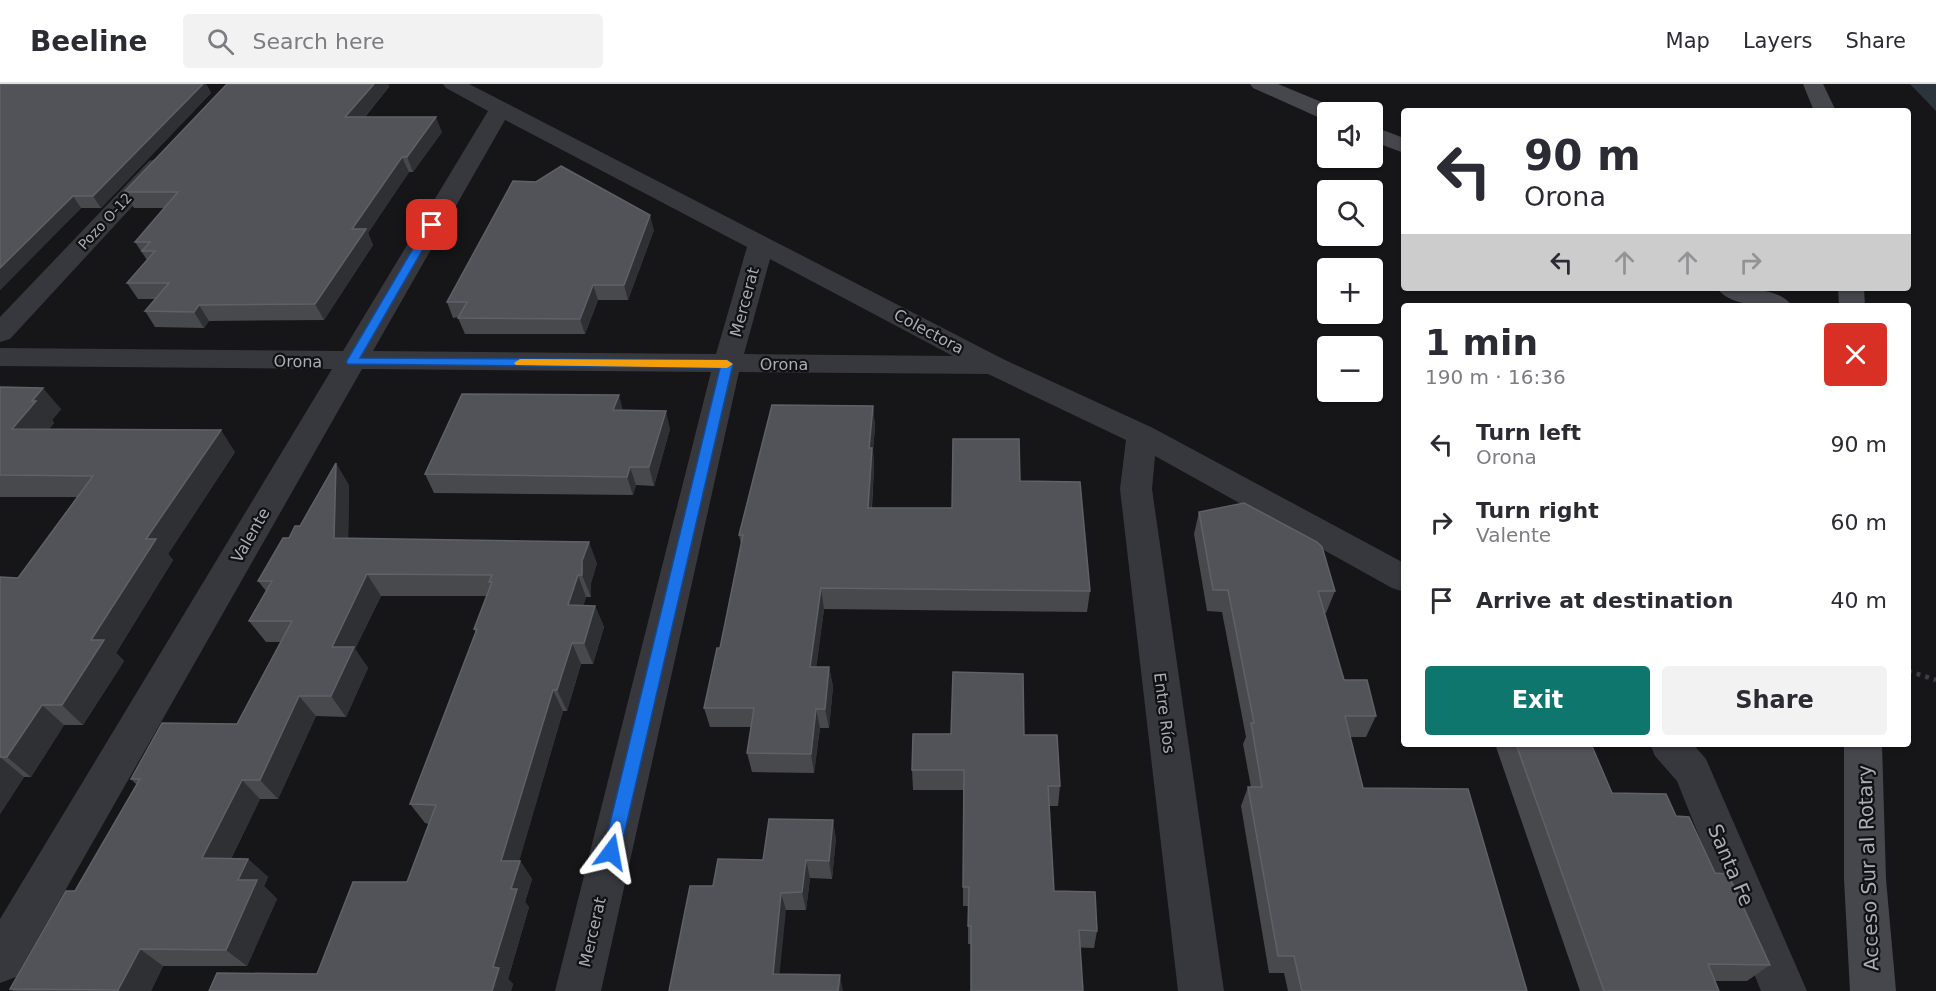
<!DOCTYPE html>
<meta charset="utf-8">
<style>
body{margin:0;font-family:"DejaVu Sans",sans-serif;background:#f2f2f3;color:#2b2b33;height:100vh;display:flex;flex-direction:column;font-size:22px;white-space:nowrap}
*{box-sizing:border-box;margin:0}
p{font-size:20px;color:#7c7c81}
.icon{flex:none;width:33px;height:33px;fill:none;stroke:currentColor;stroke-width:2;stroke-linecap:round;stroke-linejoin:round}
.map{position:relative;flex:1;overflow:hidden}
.details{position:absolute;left:1401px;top:219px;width:510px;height:444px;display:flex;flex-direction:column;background:#fff;border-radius:6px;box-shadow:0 2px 4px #0004}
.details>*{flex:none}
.top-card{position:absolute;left:1401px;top:24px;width:510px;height:183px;border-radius:6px;box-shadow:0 2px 4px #0004;background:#fff;color:#2b2b33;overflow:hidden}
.controls{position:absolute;left:1317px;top:18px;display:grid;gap:12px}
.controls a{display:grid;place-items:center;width:66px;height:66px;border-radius:6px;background:#fff;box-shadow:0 2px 4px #0004;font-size:30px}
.pin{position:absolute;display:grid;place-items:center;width:51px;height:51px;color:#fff;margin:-26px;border-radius:12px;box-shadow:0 3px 9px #0006}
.me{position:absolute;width:66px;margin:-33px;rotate:13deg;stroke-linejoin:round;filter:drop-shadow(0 0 4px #0008)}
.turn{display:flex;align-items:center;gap:21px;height:126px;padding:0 24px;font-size:27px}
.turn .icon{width:78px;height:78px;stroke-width:2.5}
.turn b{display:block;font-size:42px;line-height:51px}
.lanes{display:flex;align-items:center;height:57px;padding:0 24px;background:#0003;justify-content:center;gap:30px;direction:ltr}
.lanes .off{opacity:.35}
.round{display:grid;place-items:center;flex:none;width:63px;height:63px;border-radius:6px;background:#f2f2f3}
.headline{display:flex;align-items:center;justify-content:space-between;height:102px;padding:0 24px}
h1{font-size:36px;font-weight:800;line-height:45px}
.button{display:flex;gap:12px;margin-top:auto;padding:12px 24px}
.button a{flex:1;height:69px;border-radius:6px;background:#0f766e;color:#fff;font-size:24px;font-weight:800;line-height:69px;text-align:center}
.button a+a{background:#f2f2f3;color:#2b2b33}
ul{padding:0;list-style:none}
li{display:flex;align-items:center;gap:18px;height:78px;padding:0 24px}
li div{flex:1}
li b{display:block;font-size:22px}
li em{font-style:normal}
header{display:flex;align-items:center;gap:36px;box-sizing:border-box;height:84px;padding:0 30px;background:#fff;border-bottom:2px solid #e1e1e2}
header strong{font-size:28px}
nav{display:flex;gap:33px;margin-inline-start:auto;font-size:21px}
.search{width:420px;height:54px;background:#f2f2f3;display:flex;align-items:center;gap:15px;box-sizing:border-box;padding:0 21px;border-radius:6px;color:#7c7c81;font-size:22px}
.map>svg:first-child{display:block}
.water{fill:#2c353c}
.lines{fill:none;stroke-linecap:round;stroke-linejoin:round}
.path{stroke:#3d3f44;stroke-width:4.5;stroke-dasharray:4 5;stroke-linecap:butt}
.street{fill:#37383d;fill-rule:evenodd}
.secondary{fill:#45474d;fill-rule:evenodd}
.wall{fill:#47494d}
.shaded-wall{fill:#2f3033}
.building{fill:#525359;stroke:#5f6168;stroke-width:1.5}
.route{fill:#1a73e8;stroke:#114b97;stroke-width:1.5}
.slow{fill:#f59e0b}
.labels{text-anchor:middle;stroke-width:4.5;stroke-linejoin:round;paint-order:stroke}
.far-street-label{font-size:14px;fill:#a8adb8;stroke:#111113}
.street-label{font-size:16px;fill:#a8adb8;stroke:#111113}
.near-street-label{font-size:20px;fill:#a8adb8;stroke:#111113}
</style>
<header>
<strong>Beeline</strong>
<div class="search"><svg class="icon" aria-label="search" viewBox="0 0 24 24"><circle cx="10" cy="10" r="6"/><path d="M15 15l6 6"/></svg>Search here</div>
<nav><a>Map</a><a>Layers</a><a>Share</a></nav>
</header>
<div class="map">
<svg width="1936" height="907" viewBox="0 0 1936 907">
<rect width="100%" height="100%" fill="#161618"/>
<path class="water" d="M 1910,0 L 1936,0 L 1936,27 Z"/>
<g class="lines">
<path class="path" d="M 1908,587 L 1936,596"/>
<path class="street" d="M 443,0 L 469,0 L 1003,275 L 1153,344 L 1404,479 L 1404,508 L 1392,504 L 1155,372 L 1152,405 L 1224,907 L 1178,907 L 1120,405 L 1126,356 L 988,290 L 739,288 L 601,907 L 555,907 L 711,288 L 362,285 L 16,893 L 0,899 L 0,835 L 332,285 L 0,282 L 0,264 L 343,267 L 488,27 L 446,4 ZM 505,36 L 747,163 L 716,270 L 373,267 ZM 770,175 L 953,272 L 744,270 Z
M 157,75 L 165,77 L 169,82 L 165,87 L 10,255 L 0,258 L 0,233 L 149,77 Z
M 1650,660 L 1693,660 L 1706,675 L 1807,907 L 1761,907 L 1677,697 L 1655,672 Z"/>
<path class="secondary" d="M 1250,0 L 1278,0 L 1336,24 L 1339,28 L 1328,28 L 1328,35 L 1320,34 L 1253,4 Z
M 1803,0 L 1823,0 L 1836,27 L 1814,27 Z
M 1372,42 L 1404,54 L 1404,69 L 1372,57 Z
M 1717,204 C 1738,204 1779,202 1792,222 C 1771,222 1730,224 1717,204 Z
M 1838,204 L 1864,204 L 1865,222 L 1839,222 Z
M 1844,660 L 1882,660 L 1886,795 L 1896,907 L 1850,907 L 1844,795 Z"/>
</g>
<path class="wall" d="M 0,0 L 206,0 L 211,9 L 101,124 L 81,124 L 0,206 Z
M 227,0 L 388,0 L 389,3 L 365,33 L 442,48 L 413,88 L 409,88 L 368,149 L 373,161 L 324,236 L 209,237 L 204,244 L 155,243 L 145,227 L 155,215 L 138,215 L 127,199 L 147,176 L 135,158 L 165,124 L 134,124 L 124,108 Z
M 654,146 L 628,216 L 598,216 L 585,250 L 465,250 L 458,234 L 459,233 L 453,234 L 447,218 Z
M 0,303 L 61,325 L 52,336 L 54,339 L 49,345 L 235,368 L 168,470 L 173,476 L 116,569 L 124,577 L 83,641 L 64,641 L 31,693 L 24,693 L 0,730 L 0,493 L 18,494 L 77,413 L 0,413 Z
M 873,322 L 875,343 L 873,366 L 874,384 L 872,424 L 952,424 L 1020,397 L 1090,507 L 1087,528 L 824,525 L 816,583 L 829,583 L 833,603 L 829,644 L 820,644 L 814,689 L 752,688 L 747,669 L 751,643 L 710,643 L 704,624 L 720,564 L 741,460 L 739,451 Z
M 623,326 L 670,345 L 654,402 L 636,401 L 633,411 L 434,409 L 425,390 Z
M 349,401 L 348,454 L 597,479 L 591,499 L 591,513 L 586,513 L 583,522 L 595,522 L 604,543 L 593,580 L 581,580 L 567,627 L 563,627 L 519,777 L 520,777 L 532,795 L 525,818 L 529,823 L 508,895 L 513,900 L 511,907 L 209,907 L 317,890 L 407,798 L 429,740 L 425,739 L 410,720 L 476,549 L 474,545 L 487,512 L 381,512 L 355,565 L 368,584 L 346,633 L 316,632 L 278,715 L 260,715 L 231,775 L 248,775 L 268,793 L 264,802 L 277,815 L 247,882 L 163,882 L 151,907 L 13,907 L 10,905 L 75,807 L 137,701 L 131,695 L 237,640 L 281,558 L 266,558 L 249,537 L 266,507 L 258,497 L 289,454 L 300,442 Z
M 1199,428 L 1335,507 L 1326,529 L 1324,529 L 1344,596 L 1376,632 L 1366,653 L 1350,653 L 1363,704 L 1527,907 L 1288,907 L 1284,889 L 1269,889 L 1241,722 L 1248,703 L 1251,703 L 1243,660 L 1246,653 L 1222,528 L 1207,527 L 1194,450 Z
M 1024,651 L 1060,702 L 1058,722 L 1049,722 L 1054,807 L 1097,847 L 1094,864 L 968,860 L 968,822 L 963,822 L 963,706 L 913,706 L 912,686 Z
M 1495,660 L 1591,660 L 1612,709 L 1676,732 L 1715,789 L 1770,881 L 1747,897 L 1715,897 L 1719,907 L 1580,907 Z
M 836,754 L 832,795 L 810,794 L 806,826 L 786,826 L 669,907 L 713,802 L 763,776 Z"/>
<path class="shaded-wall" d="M 203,0 L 206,0 L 211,9 L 101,124 L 93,112 Z
M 374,0 L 388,0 L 389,3 L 352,48 L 345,33 Z
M 436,33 L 442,48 L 413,88 L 407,73 Z
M 402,73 L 409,88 L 368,149 L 373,161 L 324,236 L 315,220 L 352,145 Z
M 73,112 L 81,124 L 0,206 L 0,184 Z
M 650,131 L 654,146 L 628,216 L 624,201 Z
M 593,201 L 598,216 L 585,250 L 580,235 Z
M 199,221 L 209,237 L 204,244 L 194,228 Z
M 43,304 L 61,325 L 52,336 L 54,339 L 31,367 L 12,345 L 32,317 Z
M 619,311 L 624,330 L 613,326 Z
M 873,322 L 875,343 L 873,366 L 874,384 L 870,445 L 868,424 L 869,364 Z
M 666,327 L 670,345 L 654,402 L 649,383 Z
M 221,346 L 235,368 L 168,470 L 173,476 L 116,569 L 124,577 L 83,641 L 62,621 L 91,556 L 146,455 Z
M 336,379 L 349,401 L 348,476 L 334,454 Z
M 630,383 L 636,401 L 633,411 L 627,393 Z
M 589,458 L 597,479 L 591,499 L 591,513 L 582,491 L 582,477 Z
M 367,490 L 381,512 L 355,565 L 368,584 L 346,633 L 331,612 L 332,563 Z
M 578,491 L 586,513 L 577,543 L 568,521 Z
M 821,504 L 824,525 L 814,603 L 810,583 Z
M 595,522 L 604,543 L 593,580 L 584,559 Z
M 572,559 L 581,580 L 567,627 L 557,606 Z
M 829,583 L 833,603 L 829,644 L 825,625 Z
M 553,606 L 563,627 L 514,795 L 501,777 Z
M 299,612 L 316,632 L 278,715 L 260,696 Z
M 42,621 L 64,641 L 31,693 L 7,673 Z
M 816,625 L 820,644 L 814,689 L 811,670 Z
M 0,673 L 24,693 L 0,730 Z
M 242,696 L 260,715 L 222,793 L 202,774 Z
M 833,736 L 836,754 L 832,795 L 829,777 Z
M 248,775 L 268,793 L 264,802 L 277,815 L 247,882 L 226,866 L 238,796 Z
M 806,776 L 810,794 L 806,826 L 802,808 Z
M 520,777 L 532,795 L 525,818 L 529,823 L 508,895 L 513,900 L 511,907 L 492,907 L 493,883 L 511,805 Z
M 781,809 L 786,826 L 778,906 L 773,890 Z
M 140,865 L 163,882 L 151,907 L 120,907 L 118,906 Z
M 840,891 L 843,907 L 838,907 Z"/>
<path class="building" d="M 0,0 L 203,0 L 93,112 L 73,112 L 0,184 Z
M 227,0 L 374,0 L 345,33 L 436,33 L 407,73 L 402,73 L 352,145 L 366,145 L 315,220 L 199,221 L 194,228 L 145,227 L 169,199 L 127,199 L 155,167 L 142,167 L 150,158 L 135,158 L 178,108 L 124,108 Z
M 561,82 L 650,131 L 624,201 L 593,201 L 580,235 L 458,234 L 467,218 L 447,218 L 513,97 L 536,98 Z
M 0,303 L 43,304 L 32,317 L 36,317 L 12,345 L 221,346 L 146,455 L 156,455 L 91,556 L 104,556 L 62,621 L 42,621 L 7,673 L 0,673 L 0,493 L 18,494 L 93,392 L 0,391 Z
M 462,310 L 619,311 L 613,326 L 666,327 L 649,383 L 630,383 L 627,393 L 425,390 Z
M 772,321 L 873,322 L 869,364 L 872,364 L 868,424 L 952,424 L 953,355 L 1019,355 L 1020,397 L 1080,398 L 1090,507 L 821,504 L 810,583 L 829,583 L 825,625 L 816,625 L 811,670 L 747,669 L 754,624 L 704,624 L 717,564 L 720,564 L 743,451 L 739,451 Z
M 336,379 L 334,454 L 589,458 L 582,477 L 582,491 L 578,491 L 568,521 L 595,522 L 584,559 L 572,559 L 557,606 L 553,606 L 501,777 L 520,777 L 511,805 L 517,805 L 493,883 L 499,884 L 492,907 L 209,907 L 217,889 L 317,890 L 353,798 L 407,798 L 436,721 L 410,720 L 477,545 L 474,545 L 492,498 L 489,498 L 492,491 L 367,490 L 332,563 L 354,563 L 331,612 L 299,612 L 260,696 L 242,696 L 202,774 L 248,775 L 238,796 L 257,796 L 226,866 L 140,865 L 118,906 L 10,905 L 66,807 L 75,807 L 140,695 L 131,695 L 162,639 L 237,640 L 292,537 L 249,537 L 272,497 L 258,497 L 283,454 L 289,454 L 295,442 L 300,442 Z
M 1244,419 L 1317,458 L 1322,463 L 1335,507 L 1318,507 L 1344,596 L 1367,596 L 1376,632 L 1345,632 L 1363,704 L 1468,705 L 1527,907 L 1302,907 L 1294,872 L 1278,872 L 1248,703 L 1262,703 L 1251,639 L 1254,639 L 1228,506 L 1213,506 L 1199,428 Z
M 953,588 L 1023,590 L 1024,651 L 1057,651 L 1060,702 L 1048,702 L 1054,807 L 1095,808 L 1097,847 L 1079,846 L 1083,907 L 971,907 L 971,842 L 968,842 L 969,803 L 963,803 L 964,686 L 912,686 L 913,650 L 951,650 Z
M 1516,660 L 1591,660 L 1612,709 L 1666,710 L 1676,732 L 1689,733 L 1715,789 L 1728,790 L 1770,881 L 1708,880 L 1719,907 L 1604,907 Z
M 769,735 L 833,736 L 829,777 L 806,776 L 802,808 L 781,809 L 773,890 L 840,891 L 838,907 L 669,907 L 690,802 L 713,802 L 718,775 L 763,776 Z"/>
<path class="route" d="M 432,138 L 437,141 L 360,274 L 727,276 L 733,280 L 620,768 L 617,773 L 611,776 L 605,773 L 603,768 L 720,284 L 348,280 L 346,278 L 427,141 Z"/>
<path class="slow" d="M 520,275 L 727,276 L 733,280 L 727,284 L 516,281 L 514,279 Z"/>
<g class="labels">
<g class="far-street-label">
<text transform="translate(105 137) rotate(-47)" y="5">Pozo O-12</text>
</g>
<g class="street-label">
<text transform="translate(744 218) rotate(-75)" y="6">Mercerat</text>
<text transform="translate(929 247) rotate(28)" y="6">Colectora</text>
<text transform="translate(298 277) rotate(1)" y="6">Orona</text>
<text x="784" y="286">Orona</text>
<text transform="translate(250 451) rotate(-60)" y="6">Valente</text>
<text transform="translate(1165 629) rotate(83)" y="6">Entre Ríos</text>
<text transform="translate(592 848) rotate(-77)" y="6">Mercerat</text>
</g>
<g class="near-street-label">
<text transform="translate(1731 781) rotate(67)" y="7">Santa Fe</text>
<text transform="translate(1868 784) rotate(-92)" y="7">Acceso Sur al Rotary</text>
</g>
</g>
</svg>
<div class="controls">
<a><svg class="icon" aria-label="sound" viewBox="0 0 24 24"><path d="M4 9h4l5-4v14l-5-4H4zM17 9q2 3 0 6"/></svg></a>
<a><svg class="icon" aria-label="search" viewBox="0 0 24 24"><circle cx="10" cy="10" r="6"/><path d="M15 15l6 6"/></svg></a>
<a>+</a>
<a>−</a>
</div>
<div class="pin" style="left:432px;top:141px;background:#d93025"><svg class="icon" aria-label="arrive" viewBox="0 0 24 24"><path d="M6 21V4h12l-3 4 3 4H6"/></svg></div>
<svg class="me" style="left:611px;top:768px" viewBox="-20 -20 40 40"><path d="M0-17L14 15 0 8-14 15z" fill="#1a73e8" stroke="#fff" stroke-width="4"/></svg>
<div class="top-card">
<div class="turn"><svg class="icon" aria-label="left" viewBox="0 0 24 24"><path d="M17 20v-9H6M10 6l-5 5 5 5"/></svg><div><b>90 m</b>Orona</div></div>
<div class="lanes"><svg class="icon" aria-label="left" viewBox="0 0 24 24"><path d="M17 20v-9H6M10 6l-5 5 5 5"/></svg><svg class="icon off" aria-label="ahead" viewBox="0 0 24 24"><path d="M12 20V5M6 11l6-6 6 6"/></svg><svg class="icon off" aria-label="ahead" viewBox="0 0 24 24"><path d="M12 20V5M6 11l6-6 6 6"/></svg><svg class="icon off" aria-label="right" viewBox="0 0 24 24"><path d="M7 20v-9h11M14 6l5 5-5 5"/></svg></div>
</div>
<section class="details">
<div class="headline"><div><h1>1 min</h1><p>190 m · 16:36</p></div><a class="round" style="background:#d93025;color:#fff"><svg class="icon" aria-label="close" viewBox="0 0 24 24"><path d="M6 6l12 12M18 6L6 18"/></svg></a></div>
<ul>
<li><svg class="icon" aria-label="left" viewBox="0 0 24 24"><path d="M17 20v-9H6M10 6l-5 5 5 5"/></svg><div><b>Turn left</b><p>Orona</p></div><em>90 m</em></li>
<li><svg class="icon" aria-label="right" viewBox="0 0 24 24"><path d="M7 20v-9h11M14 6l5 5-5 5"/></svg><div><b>Turn right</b><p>Valente</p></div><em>60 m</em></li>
<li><svg class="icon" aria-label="arrive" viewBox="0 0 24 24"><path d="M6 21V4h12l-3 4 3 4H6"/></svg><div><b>Arrive at destination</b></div><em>40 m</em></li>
</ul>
<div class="button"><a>Exit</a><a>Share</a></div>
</section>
</div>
